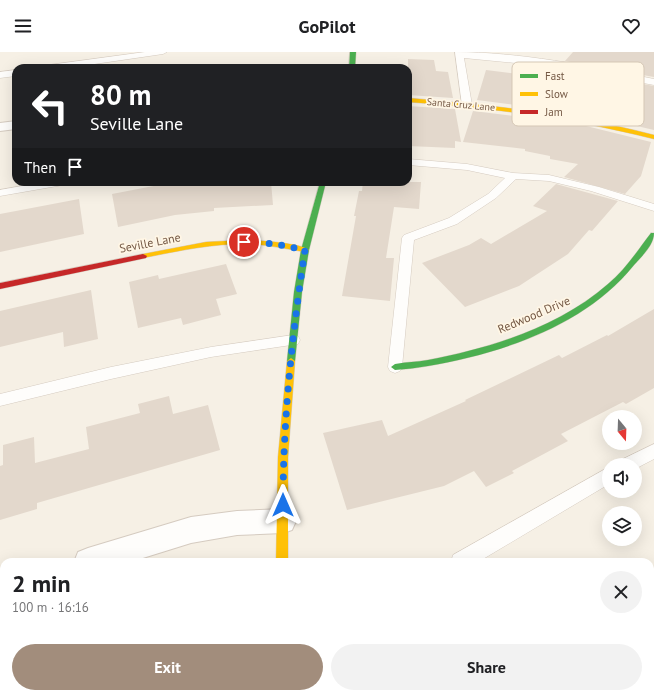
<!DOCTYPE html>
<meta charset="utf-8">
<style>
body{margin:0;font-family:"PT Sans",sans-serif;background:#f2f2f2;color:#202124;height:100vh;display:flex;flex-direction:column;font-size:15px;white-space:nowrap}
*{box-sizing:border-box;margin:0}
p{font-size:13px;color:#757577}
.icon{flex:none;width:22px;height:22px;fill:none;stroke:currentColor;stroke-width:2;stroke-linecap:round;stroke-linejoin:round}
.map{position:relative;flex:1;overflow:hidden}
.panel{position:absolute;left:0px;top:506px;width:654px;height:140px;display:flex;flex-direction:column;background:#fff;border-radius:12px 12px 0 0;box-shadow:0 4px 16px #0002}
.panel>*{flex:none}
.banner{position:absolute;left:12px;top:12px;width:400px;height:122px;border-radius:12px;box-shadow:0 4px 16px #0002;background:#202124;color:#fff;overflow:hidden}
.needle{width:26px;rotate:161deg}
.controls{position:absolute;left:602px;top:358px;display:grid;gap:8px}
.controls a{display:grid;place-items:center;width:40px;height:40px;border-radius:50%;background:#fff;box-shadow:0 4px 16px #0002;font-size:20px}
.pin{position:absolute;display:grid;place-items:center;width:34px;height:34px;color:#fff;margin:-17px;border:2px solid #fff;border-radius:50%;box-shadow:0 1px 4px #0007}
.me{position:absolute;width:44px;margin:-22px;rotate:0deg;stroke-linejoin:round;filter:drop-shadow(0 0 3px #0008)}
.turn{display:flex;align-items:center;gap:14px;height:84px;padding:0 12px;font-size:18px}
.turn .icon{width:52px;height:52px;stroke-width:2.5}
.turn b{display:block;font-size:28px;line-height:34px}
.then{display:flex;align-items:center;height:38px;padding:0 12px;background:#0003;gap:8px;font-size:15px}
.round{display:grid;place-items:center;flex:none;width:42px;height:42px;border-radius:21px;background:#f2f2f2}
.summary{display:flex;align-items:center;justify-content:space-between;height:68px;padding:0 12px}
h1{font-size:24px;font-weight:800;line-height:30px}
.action{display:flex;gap:8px;margin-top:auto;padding:8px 12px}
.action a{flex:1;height:46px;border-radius:24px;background:#a28d7c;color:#fff;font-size:16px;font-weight:800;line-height:46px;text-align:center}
.action a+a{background:#f2f2f2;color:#202124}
header{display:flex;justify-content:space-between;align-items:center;height:52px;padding:0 12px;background:#fff;font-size:18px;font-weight:800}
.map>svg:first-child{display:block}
.building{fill:#e3d8cc}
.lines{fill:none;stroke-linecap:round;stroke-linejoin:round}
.lane-casing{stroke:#d5cbc0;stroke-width:1}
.street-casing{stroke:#d5cbc0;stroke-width:2}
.fast-casing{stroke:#d6ccc1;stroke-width:1}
.slow-casing{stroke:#d6ccc1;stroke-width:1}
.jam-casing{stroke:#d6ccc1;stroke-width:1}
.lane{fill:#fefdfb;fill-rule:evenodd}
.street{fill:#fefdfb;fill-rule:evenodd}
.fast{fill:#4caf50;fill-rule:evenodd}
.slow{fill:#ffc107;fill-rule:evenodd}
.jam{fill:#c62828;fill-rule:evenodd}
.route{stroke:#1a73e8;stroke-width:7;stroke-dasharray:0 12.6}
.labels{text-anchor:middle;stroke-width:3.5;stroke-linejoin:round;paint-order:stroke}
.far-street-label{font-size:10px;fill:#745844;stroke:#fff6e5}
.street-label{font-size:12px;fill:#745844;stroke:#fff6e5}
.key{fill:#fff6e5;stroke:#d5c7b5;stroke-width:1}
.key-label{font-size:11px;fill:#745844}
</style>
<header><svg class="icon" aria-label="menu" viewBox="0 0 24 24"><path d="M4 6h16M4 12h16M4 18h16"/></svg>GoPilot<svg class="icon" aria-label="heart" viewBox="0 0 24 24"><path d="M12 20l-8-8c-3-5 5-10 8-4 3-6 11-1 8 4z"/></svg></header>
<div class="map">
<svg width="654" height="646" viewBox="0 0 654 646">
<rect width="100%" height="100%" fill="#f6f0e5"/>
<path class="building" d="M 573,0 L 654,0 L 654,25 L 565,9 Z
M 408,7 L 434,8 L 436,19 L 448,20 L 453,46 L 408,43 Z
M 558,17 L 654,34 L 654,78 L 624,71 L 563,59 L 477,48 L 486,18 L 550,26 Z
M 408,54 L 455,57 L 461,90 L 455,89 L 455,96 L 408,94 Z
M 473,59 L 574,71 L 651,90 L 641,124 L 625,142 L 564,125 L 578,112 L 550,107 L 550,104 L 525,99 L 525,97 L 463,90 Z
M 164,130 L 271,130 L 273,153 L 214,156 L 214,159 L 175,163 L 118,175 L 112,142 L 164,132 Z
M 363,130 L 421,130 L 419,157 L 394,155 L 386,206 L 394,206 L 390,249 L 342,244 L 356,164 L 354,164 L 359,139 L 362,139 Z
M 556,132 L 618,149 L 592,179 L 589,178 L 568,202 L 519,234 L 465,255 L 422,211 L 469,193 L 481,186 L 491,192 L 547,159 L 533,154 Z
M 79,147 L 84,182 L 0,200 L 0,162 Z
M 226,212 L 237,242 L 216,247 L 221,263 L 183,273 L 181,266 L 138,276 L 129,230 L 158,223 L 159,227 Z
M 91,238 L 98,287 L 64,295 L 63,280 L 0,295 L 0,259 Z
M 654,257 L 654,336 L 626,352 L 623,350 L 561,382 L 568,389 L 512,419 L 514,421 L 486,435 L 474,419 L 444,434 L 347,458 L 323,381 L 382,368 L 388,384 L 466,349 L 465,348 L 559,303 L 562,306 L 607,283 L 608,284 Z
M 169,344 L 173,362 L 208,353 L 220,398 L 37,451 L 37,457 L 0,468 L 0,414 L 3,413 L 3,393 L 34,385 L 35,411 L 89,397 L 86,375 L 140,361 L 138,352 Z"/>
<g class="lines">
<defs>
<path id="lane" d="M 145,0 L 167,0 L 163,2 L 67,16 L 45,16 L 49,13 Z
M 455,0 C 518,0 591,14 654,27 L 654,33 L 557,15 L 464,6 L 472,53 L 467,56 L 462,53 Z
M 16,18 L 16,24 L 0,26 L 0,20 Z
M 408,107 L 467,112 L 513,121 L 549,123 L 599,135 L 654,152 L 654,159 L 591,139 L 549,129 L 516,127 L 496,146 L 457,172 L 414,188 L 402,315 L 400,319 L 395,321 L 390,319 L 388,315 L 402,186 L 404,183 L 449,166 L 488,142 L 505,126 L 467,118 L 408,113 Z
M 44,130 L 69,130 L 63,133 L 0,144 L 0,138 Z
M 293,283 L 298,284 L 300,288 L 298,292 L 211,305 L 111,327 L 0,354 L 0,342 L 111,315 L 211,295 Z
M 654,392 L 654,407 L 635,417 L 635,413 L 619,413 L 621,408 Z
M 609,415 L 609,432 L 478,510 L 451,510 L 453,503 Z"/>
<path id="street" d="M 16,69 L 16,77 L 0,79 L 0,71 Z
M 283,457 L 292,460 L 296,469 L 292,478 L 283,481 L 237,483 L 191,491 L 130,510 L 74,510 L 78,500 L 88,496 L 191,465 L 237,459 Z
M 4,522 L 4,550 L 0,551 L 0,523 Z"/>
<path id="fast" d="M 350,0 L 356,0 L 355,16 L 349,16 Z
M 320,130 L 326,130 L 309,198 L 302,240 L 295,309 L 291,312 L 287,309 L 294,240 L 301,198 Z
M 651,181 L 654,181 C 654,193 642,204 634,213 C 585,274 502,301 428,314 C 417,316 406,317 395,318 L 391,315 L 395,312 C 406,310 417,310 428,308 C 491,296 559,275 608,232 C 625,218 638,198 651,181 Z
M 282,642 L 294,642 L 294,646 L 282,646 Z"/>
<path id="slow" d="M 408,46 C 491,53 573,62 654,83 L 654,87 C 571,66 493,56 408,50 Z
M 244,188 C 256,188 301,191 309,198 L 305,200 C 287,197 269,193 250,192 C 214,191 178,199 143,206 L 139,204 L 143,202 L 206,190 Z
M 291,306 L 295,309 L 288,405 L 288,510 L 276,510 L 278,405 L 287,309 Z"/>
<path id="jam" d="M 143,202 L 147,204 L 146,206 L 0,237 L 0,231 Z"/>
</defs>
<use href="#lane" class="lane-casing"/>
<use href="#street" class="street-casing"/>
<use href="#fast" class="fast-casing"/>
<use href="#slow" class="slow-casing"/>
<use href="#jam" class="jam-casing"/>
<use href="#lane" class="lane"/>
<use href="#street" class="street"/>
<use href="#fast" class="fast"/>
<use href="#slow" class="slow"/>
<use href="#jam" class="jam"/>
</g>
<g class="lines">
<path class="route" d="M 244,190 L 276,192 L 305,198 C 292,283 283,368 283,453"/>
</g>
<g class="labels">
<g class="far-street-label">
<text transform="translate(461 52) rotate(5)" y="4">Santa Cruz Lane</text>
</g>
<g class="street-label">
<text transform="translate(150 191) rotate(-11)" y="4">Seville Lane</text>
<text transform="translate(534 263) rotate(-23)" y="4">Redwood Drive</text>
</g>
</g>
<rect x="512" y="10" width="132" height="64" rx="6" class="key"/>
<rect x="520" y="22" width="18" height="4" fill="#4caf50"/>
<rect x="520" y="40" width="18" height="4" fill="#ffc107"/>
<rect x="520" y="58" width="18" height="4" fill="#c62828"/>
<g class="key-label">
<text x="545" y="28">Fast</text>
<text x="545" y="46">Slow</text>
<text x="545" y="64">Jam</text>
</g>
</svg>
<div class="controls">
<a><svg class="needle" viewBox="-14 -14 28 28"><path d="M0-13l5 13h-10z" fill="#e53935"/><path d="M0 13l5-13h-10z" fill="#757577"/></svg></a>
<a><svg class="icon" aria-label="sound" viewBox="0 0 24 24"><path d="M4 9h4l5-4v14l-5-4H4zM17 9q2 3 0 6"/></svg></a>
<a><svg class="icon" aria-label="layers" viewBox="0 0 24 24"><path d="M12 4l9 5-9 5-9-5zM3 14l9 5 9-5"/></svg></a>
</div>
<div class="pin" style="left:244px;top:190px;background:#d93025"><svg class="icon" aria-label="arrive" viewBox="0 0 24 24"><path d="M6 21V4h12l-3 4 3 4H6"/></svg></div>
<svg class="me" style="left:283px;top:453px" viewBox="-20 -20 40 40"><path d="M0-17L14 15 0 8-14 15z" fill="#1a73e8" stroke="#fff" stroke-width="4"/></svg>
<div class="banner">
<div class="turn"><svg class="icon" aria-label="left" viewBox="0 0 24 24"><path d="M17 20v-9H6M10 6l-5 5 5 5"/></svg><div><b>80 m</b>Seville Lane</div></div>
<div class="then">Then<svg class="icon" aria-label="arrive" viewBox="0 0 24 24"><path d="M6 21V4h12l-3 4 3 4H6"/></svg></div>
</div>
<section class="panel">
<div class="summary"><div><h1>2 min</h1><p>100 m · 16:16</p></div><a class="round"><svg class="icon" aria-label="close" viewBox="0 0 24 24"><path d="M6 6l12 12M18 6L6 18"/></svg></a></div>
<div class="action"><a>Exit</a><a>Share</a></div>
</section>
</div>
